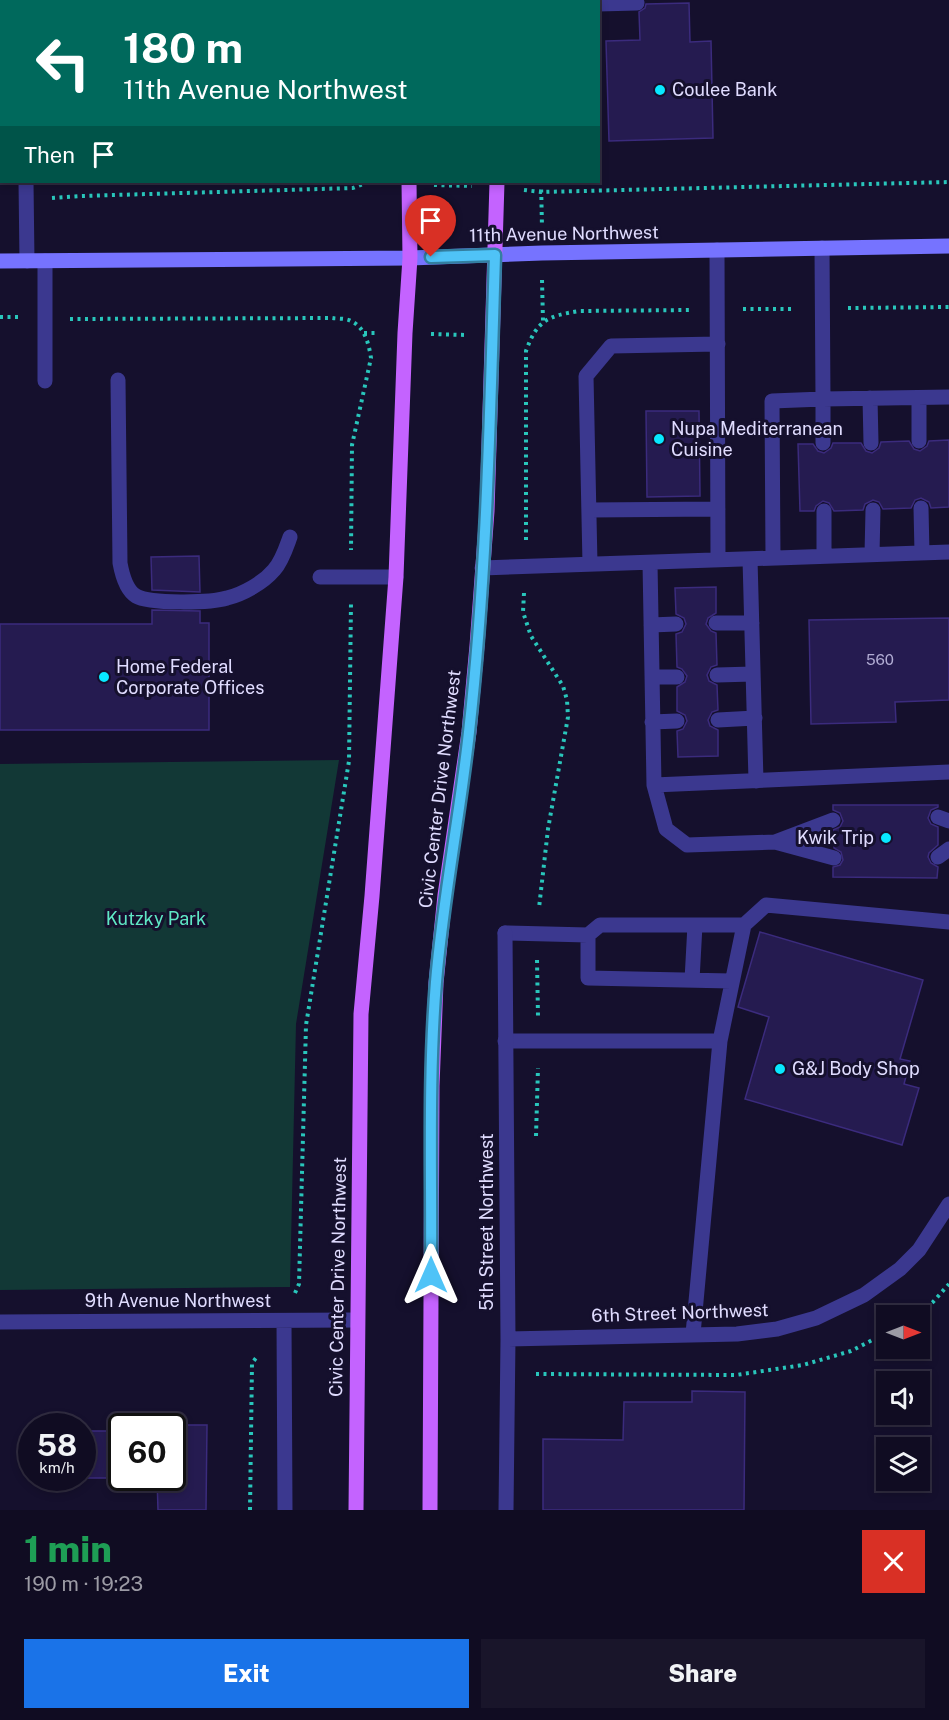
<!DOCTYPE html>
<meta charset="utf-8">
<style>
body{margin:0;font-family:"Public Sans",sans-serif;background:#19152a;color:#f1f3f6;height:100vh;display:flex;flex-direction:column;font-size:22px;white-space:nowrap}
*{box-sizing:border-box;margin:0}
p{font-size:20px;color:#9c9ba5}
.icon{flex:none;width:33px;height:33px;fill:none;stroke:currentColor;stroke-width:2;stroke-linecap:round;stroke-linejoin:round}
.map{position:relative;height:1510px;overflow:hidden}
.side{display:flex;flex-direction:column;background:#100c22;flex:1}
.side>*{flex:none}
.banner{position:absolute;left:0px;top:0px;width:600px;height:183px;box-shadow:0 3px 9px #0003,0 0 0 2px #302c40;background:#00695c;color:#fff;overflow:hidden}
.needle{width:39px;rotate:90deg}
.controls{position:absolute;left:876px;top:1305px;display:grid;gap:12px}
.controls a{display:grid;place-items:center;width:54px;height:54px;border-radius:0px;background:#100c22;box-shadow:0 3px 9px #0003,0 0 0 2px #302c40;font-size:30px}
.speed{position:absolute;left:18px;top:1413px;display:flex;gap:12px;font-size:30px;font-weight:700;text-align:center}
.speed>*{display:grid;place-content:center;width:78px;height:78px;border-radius:50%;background:#100c22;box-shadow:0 3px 9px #0003,0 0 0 2px #302c40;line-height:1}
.speed small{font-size:15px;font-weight:400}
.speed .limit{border:3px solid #111;border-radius:9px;background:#fff;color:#111}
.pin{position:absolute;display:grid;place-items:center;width:51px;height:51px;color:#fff;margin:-62px -26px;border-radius:50% 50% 50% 0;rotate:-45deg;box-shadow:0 0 6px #0007}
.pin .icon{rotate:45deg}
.me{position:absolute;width:66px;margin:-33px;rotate:0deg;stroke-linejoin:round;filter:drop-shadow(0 0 4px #0008)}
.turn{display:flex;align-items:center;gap:21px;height:126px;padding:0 24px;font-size:27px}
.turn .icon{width:78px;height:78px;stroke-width:2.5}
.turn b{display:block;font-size:42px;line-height:51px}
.then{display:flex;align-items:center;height:57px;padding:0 24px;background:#0003;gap:12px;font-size:22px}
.round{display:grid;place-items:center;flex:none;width:63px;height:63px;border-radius:0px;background:#19152a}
.overview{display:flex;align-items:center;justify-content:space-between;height:102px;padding:0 24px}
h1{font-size:36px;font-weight:800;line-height:45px;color:#1e9e55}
.button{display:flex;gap:12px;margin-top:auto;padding:12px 24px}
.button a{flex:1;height:69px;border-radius:0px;background:#1a73e8;color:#fff;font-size:24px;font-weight:800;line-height:69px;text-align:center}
.button a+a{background:#19152a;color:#f1f3f6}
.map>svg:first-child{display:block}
.green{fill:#123836}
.building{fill:#251b50;stroke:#3b2b7d;stroke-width:1.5}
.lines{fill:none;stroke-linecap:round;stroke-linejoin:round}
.path{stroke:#29c6bb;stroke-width:4;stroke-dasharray:3 4.5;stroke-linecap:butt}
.service{stroke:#3b388f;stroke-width:15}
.minor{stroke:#3b388f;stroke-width:15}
.secondary{stroke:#7673ff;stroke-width:15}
.primary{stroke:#c463ff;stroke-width:15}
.route-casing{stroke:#337fa1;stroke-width:15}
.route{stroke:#4fc3f7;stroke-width:10}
.poi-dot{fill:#08e8ff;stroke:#15102d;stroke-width:2}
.labels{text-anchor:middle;stroke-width:6;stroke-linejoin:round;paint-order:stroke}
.number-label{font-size:15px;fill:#b1acd3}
.poi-label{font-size:18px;fill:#e0dcff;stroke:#15102d;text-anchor:start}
.street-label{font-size:18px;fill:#e0dcff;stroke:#15102d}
.park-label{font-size:18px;fill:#5fe8c5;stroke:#15102d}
</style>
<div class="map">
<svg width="949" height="1510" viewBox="0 0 949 1510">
<rect width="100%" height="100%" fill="#15102d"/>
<path class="green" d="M 339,760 L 296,1024 L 290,1287 L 0,1290 L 0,764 Z"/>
<path class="building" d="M 689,3 L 690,42 L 711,41 L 713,138 L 609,141 L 606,41 L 640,40 L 639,12 L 645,8 L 646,4 Z
M 646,411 L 699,411 L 700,496 L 647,497 Z
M 949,440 L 949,507 L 931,508 L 929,502 L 921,498 L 915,500 L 911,508 L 883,509 L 879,502 L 873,500 L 865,504 L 863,510 L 834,511 L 829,503 L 823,501 L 816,506 L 814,511 L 800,511 L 798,444 L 813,444 L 818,451 L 824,453 L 831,448 L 833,443 L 861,443 L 866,451 L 872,453 L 879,448 L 881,442 L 909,441 L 914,449 L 920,451 L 927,446 L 929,441 Z
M 199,556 L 200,592 L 152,590 L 151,557 Z
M 716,587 L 716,613 L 708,618 L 706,624 L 711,631 L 716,633 L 717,665 L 711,667 L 707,675 L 709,681 L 717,685 L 718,710 L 712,712 L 708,720 L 710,726 L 718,730 L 718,756 L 678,757 L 677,731 L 683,729 L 687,721 L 685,715 L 677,711 L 677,687 L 685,682 L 687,676 L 682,669 L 677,667 L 676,634 L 682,632 L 686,624 L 684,618 L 676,614 L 675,588 Z
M 152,610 L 200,611 L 200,623 L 209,623 L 209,730 L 0,730 L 0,624 L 152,624 Z
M 949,618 L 949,700 L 895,702 L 896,722 L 811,724 L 809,620 Z
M 833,805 L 938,805 L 938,807 L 931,810 L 928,818 L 931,824 L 938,827 L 938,845 L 929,853 L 928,857 L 931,863 L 938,867 L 937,878 L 833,877 L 833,867 L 840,865 L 843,860 L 841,852 L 834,848 L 833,830 L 840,827 L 843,821 L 840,813 L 833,810 Z
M 760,932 L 923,980 L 900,1059 L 910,1061 L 904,1084 L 919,1088 L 902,1145 L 745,1099 L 769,1017 L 738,1007 Z
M 692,1391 L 745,1392 L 744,1510 L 543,1510 L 543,1439 L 623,1440 L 624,1402 L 692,1402 Z
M 134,1425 L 207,1425 L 206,1510 L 158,1510 L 157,1478 L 83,1478 L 83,1431 L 122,1431 L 122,1478 L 172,1478 L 172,1426 Z"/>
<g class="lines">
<path class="path" d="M 541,182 L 542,227
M 434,185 L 472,186
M 524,190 L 541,192 L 949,182
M 52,198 L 81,196 L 353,188 L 368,182 L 382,183
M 542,280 L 543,321
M 848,308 L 949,307
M 743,309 L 795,309
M 0,317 L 20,317
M 70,319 L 332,318 C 338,319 346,318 351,321 C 365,327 369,345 371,358 L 352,445 L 351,550
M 364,333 L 379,333
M 431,334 L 466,335
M 526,540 L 526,351 C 537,320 548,316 579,311 L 690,310
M 524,593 L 523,612 L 531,636 L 563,686 L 567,700 L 568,717 L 548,829 L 539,908
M 537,960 L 538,1016
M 536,1136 L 538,1068
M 295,1293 L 299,1284 L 306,1025 L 349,761 L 351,603
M 914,1316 L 933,1302 L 949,1284
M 536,1374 L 736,1375 L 803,1365 L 851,1351 L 886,1333
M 250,1510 L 252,1363 L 256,1358"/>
<path class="service" d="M 515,0 L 517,2
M 598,4 L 637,3
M 717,250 L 718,560
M 45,261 L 45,381
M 118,380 L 120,563 C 122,574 126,590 136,596 C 149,604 211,603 227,598 C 243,594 263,583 274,570 C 282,561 286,548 290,537
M 870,398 L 871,443
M 919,398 L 919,441
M 823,443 L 823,399 L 949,397
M 921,508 L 922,553
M 589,510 L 718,509
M 824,511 L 824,556
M 872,554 L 873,510
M 773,558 L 772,401 L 823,399 L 822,248
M 750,559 L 756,781
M 650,563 L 654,785 L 949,772
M 590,564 L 586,376 L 611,346 L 718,344
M 482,568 L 949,552
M 320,577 L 396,577
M 716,623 L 752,623
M 651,625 L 676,624
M 717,675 L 753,674
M 652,677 L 677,677
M 718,720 L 755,718
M 652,722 L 677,721
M 654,785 L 666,829 L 687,845 L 775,842 L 834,858
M 938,817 L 949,821
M 775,842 L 833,820
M 938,857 L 949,849
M 505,933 L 588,935
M 692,980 L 695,925
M 731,981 L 588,978 L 588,935 L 600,925 L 744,925
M 505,1041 L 720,1041 L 693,1334
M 720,1041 L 744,925 L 766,905 L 949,922"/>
<path class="minor" d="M 49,2 L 49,0
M 26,182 L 27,261
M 505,933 L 508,1339 L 506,1510
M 284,1321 L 285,1510
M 0,1322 L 356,1320
M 508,1339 L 737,1334 L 777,1329 L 816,1318 L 864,1295 L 900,1269 L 919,1250 L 949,1204"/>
<path class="secondary" d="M 0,261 L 410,258 L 542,253 L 949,246"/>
<path class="primary" d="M 410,2 L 410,0
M 499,2 L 499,0
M 356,1510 L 361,1014 L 372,896 L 396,577 L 405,333 L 410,258 L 409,182
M 430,1510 L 432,1086 L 436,983 L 445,895 L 469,732 L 477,646 L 487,511 L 497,182"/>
</g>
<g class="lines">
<defs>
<path id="route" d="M 431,1275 C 432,1177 428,1079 436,982 C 443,898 460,815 469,732 C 487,574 490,414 495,255 L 431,257"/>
</defs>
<use href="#route" class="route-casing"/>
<use href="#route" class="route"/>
</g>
<g class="poi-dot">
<circle cx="660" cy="90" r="6"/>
<circle cx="659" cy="439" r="6"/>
<circle cx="104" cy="677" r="6"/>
<circle cx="886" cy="838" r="6"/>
<circle cx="780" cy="1069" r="6"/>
</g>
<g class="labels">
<g class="number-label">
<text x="880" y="665">560</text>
</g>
<g class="poi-label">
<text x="672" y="96">Coulee Bank</text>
<text x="671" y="435">Nupa Mediterranean<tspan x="671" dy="21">Cuisine</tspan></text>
<text x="116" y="673">Home Federal<tspan x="116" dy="21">Corporate Offices</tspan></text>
<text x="874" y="844" text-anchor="end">Kwik Trip</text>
<text x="792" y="1075">G&amp;J Body Shop</text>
</g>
<g class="street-label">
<text transform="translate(564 234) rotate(-1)" y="6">11th Avenue Northwest</text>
<text transform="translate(440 789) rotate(-83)" y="6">Civic Center Drive Northwest</text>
<text transform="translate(487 1222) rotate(-90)" y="6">5th Street Northwest</text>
<text transform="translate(338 1277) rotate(-89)" y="6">Civic Center Drive Northwest</text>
<text x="178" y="1307">9th Avenue Northwest</text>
<text transform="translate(680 1313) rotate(-2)" y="6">6th Street Northwest</text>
</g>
<g class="park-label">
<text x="156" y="925">Kutzky Park</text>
</g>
</g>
</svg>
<div class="controls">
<a><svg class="needle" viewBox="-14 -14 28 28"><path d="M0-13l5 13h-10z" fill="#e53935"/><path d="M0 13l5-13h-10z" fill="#9c9ba5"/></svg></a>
<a><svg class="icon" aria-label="sound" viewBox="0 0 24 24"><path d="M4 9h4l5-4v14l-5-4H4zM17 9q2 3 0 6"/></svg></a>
<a><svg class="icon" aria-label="layers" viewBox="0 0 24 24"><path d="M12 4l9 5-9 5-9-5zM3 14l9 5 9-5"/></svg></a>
</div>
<div class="speed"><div>58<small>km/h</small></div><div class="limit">60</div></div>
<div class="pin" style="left:431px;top:257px;background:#d93025"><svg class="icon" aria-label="arrive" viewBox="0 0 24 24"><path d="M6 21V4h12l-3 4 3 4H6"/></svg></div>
<svg class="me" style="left:431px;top:1275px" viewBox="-20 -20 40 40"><path d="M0-17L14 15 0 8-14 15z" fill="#4fc3f7" stroke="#fff" stroke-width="4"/></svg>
<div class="banner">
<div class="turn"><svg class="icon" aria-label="left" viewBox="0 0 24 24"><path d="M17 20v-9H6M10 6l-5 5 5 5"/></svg><div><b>180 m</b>11th Avenue Northwest</div></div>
<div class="then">Then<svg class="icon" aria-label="arrive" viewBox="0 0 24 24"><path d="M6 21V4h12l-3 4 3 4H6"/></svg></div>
</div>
</div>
<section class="side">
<div class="overview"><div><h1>1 min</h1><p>190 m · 19:23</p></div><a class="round" style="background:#d93025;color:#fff"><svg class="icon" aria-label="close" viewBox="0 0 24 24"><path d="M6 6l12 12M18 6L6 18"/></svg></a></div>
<div class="button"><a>Exit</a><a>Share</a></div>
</section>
